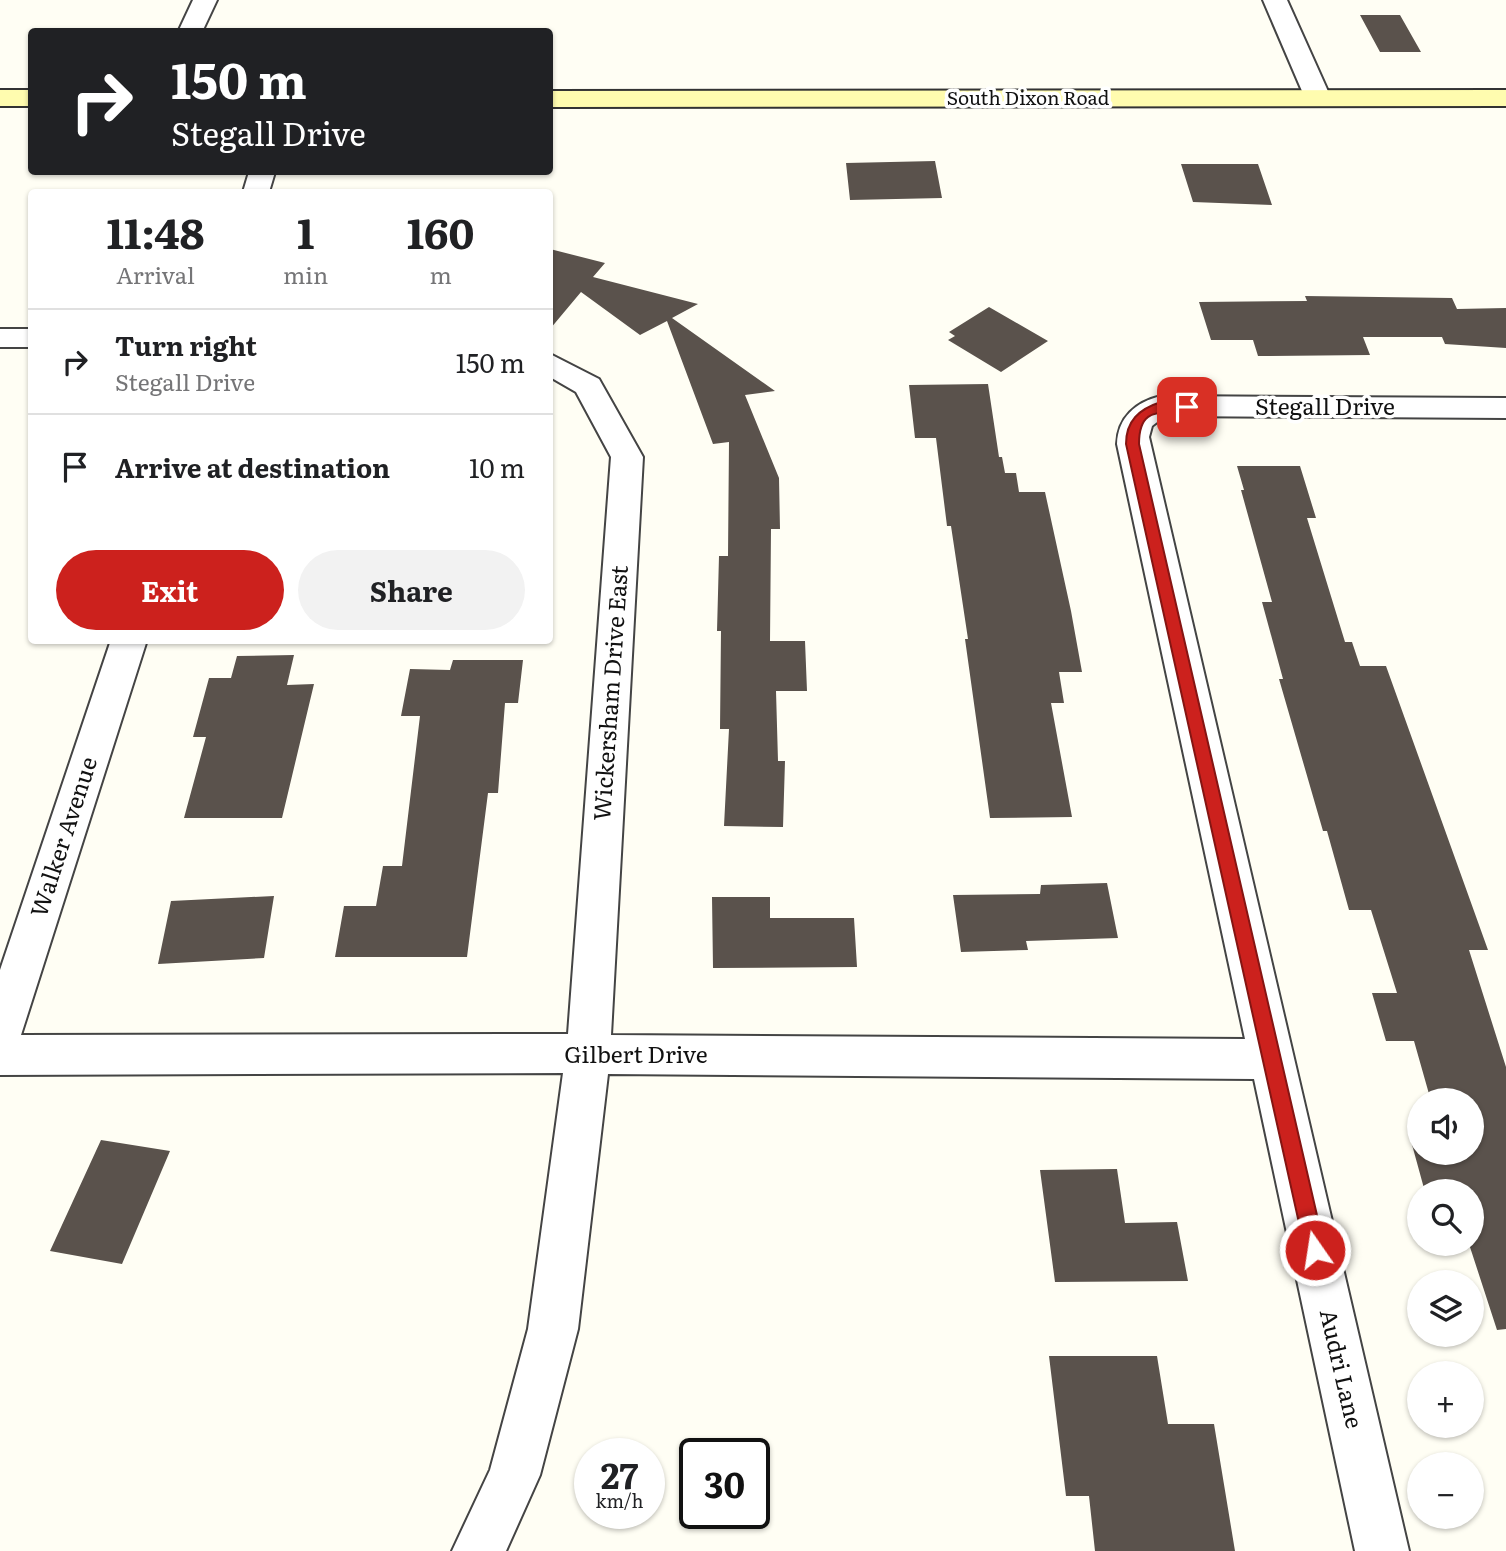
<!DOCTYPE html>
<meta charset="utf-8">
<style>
body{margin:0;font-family:Literata,serif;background:#f2f2f2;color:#202124;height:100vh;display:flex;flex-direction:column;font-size:26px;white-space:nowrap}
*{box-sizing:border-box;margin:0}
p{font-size:23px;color:#757577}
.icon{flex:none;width:38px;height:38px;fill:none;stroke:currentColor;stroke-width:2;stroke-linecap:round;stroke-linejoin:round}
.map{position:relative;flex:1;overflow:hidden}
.sheet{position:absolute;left:28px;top:189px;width:525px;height:455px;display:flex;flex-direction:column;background:#fff;border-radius:7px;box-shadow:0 2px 5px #0004}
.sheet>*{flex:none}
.guide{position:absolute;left:28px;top:28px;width:525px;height:147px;border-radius:7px;box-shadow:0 2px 5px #0004;background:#202124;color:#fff;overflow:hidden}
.controls{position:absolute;left:1407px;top:1088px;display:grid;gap:14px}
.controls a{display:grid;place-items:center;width:77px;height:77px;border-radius:50%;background:#fff;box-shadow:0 2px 5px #0004;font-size:35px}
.speed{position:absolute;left:574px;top:1438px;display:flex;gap:14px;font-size:35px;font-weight:700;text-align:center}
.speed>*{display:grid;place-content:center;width:91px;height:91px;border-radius:50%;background:#fff;box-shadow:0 2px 5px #0004;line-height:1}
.speed small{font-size:18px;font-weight:400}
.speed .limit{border:4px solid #111;border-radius:10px;background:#fff;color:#111}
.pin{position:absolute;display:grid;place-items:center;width:60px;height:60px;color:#fff;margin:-30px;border-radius:14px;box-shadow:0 4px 10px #0006}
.me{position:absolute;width:77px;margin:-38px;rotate:347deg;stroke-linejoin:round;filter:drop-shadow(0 0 5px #0008)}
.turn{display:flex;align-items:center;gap:24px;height:147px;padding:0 28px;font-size:32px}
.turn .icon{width:91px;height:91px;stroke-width:2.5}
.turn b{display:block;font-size:49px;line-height:60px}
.eta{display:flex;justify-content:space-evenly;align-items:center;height:119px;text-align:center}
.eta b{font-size:42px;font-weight:700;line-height:49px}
.button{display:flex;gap:14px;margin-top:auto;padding:14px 28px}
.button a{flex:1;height:80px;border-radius:42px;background:#cc211d;color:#fff;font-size:28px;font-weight:700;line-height:80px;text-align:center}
.button a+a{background:#f2f2f2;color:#202124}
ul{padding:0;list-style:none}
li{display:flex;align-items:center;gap:21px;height:105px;padding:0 28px;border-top:2px solid #e0e0e0}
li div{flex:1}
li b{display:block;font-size:26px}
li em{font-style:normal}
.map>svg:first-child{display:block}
.building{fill:#5a524c}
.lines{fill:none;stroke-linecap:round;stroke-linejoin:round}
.minor-casing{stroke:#444;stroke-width:4}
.secondary-casing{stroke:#333;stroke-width:4}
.minor{fill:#fff;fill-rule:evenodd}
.secondary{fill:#fffcaf;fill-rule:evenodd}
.route{fill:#cc211d;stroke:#851513;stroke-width:2}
.labels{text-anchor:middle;stroke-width:7;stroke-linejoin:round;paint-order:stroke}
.far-street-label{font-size:19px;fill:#111;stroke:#fff}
.street-label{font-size:23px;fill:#111;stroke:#fff}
</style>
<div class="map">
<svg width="1506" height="1551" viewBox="0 0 1506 1551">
<rect width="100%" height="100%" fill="#fffef4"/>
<path class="building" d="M 1360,15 L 1400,15 L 1421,52 L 1380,52 Z
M 935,161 L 942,198 L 850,200 L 846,163 Z
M 1181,164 L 1258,164 L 1272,205 L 1193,202 Z
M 550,249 L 605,263 L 593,277 L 698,304 L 672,318 L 775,391 L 745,395 L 779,478 L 780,529 L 771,529 L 770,641 L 805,641 L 807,691 L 776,691 L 778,761 L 785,761 L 783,827 L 724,826 L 729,729 L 720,729 L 721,631 L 717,631 L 719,556 L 728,556 L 729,442 L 713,444 L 667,321 L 640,335 L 581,292 L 550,329 Z
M 1305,296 L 1452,298 L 1457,309 L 1506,308 L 1506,348 L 1445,344 L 1442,337 L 1363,337 L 1370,355 L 1258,356 L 1253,340 L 1211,340 L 1199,302 L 1307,301 Z
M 989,307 L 1048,341 L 1001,372 L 948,340 L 955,336 L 949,332 Z
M 988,384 L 999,457 L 1002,457 L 1005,473 L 1016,473 L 1019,492 L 1045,492 L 1071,611 L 1082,672 L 1059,672 L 1064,703 L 1051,703 L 1072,817 L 990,818 L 965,639 L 968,639 L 951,526 L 947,526 L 936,438 L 915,438 L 909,385 Z
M 1237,466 L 1300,466 L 1316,518 L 1307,518 L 1345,642 L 1352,642 L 1360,666 L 1386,666 L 1488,950 L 1469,950 L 1506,1067 L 1506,1329 L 1497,1330 L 1469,1244 L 1472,1244 L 1472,1192 L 1425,1192 L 1411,1141 L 1419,1141 L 1419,1153 L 1472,1153 L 1472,1101 L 1431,1101 L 1414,1041 L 1386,1041 L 1372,993 L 1397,993 L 1371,910 L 1349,910 L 1327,831 L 1323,831 L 1279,679 L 1283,679 L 1262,602 L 1272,602 L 1241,490 L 1244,490 Z
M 294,655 L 287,685 L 314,684 L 282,818 L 184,818 L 206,737 L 193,737 L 209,678 L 231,678 L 237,656 Z
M 453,660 L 523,660 L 518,703 L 505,703 L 498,793 L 488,793 L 467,957 L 335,957 L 344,906 L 376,906 L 383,866 L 402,866 L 420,716 L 401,716 L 410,669 L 450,670 Z
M 1107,883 L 1118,938 L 1026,941 L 1028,950 L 961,952 L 953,895 L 1040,894 L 1041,885 Z
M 274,896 L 264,958 L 158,964 L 171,901 Z
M 712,897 L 770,897 L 770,918 L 854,918 L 857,967 L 713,968 Z
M 101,1140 L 170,1151 L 122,1264 L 50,1251 Z
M 1117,1169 L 1125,1223 L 1177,1222 L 1188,1281 L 1055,1282 L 1040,1170 Z
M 1049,1356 L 1157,1356 L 1168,1424 L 1214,1424 L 1235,1551 L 1095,1551 L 1089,1496 L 1066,1496 Z"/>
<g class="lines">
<defs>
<path id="minor" d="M 193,0 L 217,0 L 202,32 L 178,32 Z
M 1263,0 L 1287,0 L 1331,98 L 1327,103 L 1309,103 L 1305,98 Z
M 249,172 L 275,172 L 269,192 L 243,192 Z
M 0,329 L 32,329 L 32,347 L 0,347 Z
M 550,354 L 599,379 L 643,457 L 611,1035 L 1245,1039 L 1117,444 C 1118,417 1136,402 1161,396 L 1506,398 L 1506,418 L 1165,416 L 1152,426 L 1149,437 L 1409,1551 L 1355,1551 L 1254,1079 L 608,1074 L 578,1329 L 540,1475 L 506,1551 L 452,1551 L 490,1470 L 528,1329 L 563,1073 L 0,1075 L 0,970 L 111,640 L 147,640 L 21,1035 L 568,1034 L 611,457 L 576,392 L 550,377 Z"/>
<path id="secondary" d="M 0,90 L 32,90 L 32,106 L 0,106 Z
M 1506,90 L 1506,106 L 550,107 L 550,91 Z"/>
</defs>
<use href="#minor" class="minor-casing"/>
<use href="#secondary" class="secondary-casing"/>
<use href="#minor" class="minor"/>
<use href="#secondary" class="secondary"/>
</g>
<path class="route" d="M 1161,402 L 1187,402 L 1193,407 C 1174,422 1139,396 1139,444 L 1325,1250 L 1322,1257 L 1315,1260 L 1308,1257 L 1305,1250 L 1126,444 C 1126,421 1139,409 1161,402 Z"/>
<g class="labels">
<g class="far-street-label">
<text x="1028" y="105">South Dixon Road</text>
</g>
<g class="street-label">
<text x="1325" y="415">Stegall Drive</text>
<text transform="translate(611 693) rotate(-86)" y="8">Wickersham Drive East</text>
<text transform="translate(64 837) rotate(-72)" y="8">Walker Avenue</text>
<text x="636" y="1063">Gilbert Drive</text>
<text transform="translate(1341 1369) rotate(77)" y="8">Audri Lane</text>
</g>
</g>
</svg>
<div class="controls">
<a><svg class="icon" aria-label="sound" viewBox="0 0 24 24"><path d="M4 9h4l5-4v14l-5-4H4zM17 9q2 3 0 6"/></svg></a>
<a><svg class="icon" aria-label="search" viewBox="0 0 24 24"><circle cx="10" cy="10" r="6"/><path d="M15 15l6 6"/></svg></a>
<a><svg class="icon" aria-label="layers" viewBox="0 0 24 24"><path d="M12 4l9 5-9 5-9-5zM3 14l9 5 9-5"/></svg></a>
<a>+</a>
<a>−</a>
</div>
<div class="speed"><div>27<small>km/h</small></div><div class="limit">30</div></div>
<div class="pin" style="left:1187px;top:407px;background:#d93025"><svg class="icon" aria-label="arrive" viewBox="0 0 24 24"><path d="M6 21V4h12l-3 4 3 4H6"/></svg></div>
<svg class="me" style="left:1315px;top:1250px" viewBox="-20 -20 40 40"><circle r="17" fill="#cc211d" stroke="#fff" stroke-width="3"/><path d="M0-11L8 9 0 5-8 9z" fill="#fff"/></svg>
<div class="guide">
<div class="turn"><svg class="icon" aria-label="right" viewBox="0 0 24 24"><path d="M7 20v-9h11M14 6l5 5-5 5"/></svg><div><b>150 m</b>Stegall Drive</div></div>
</div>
<section class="sheet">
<div class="eta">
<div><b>11:48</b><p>Arrival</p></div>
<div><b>1</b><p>min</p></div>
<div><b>160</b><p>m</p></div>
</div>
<ul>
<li><svg class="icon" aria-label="right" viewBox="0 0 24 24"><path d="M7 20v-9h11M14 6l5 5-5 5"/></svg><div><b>Turn right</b><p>Stegall Drive</p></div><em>150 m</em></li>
<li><svg class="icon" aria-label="arrive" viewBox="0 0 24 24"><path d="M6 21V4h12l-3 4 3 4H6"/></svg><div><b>Arrive at destination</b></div><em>10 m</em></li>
</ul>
<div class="button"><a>Exit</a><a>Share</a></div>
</section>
</div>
